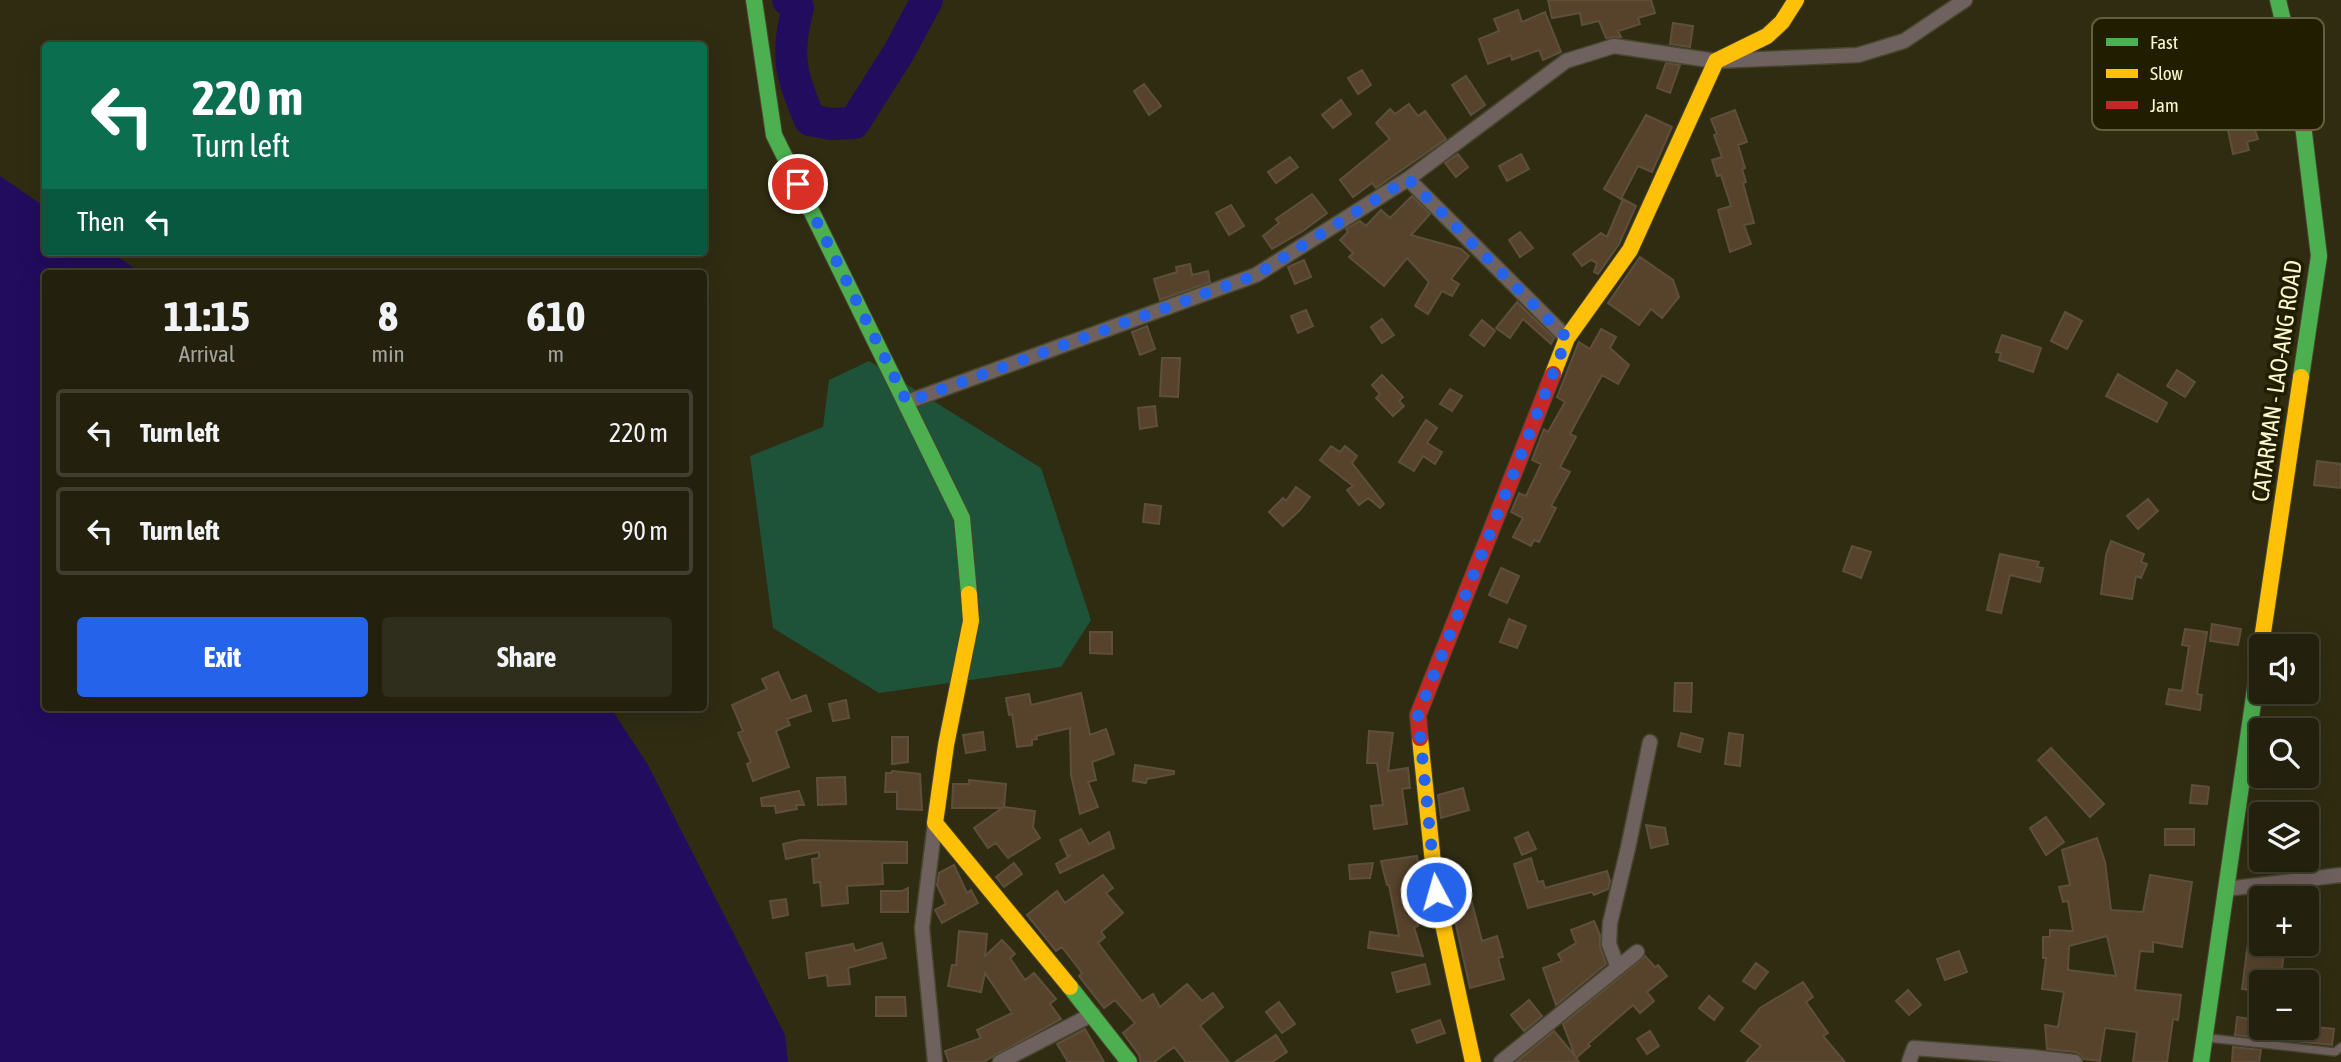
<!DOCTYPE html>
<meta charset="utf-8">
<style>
body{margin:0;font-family:"Asap Condensed",sans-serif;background:#2f2e1c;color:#f1f3f6;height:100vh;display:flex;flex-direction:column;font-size:26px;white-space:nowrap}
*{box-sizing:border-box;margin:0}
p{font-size:23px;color:#a3a39e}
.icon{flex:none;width:38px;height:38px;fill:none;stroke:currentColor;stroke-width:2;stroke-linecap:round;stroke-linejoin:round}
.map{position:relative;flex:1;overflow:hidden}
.side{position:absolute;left:42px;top:270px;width:665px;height:441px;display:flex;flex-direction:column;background:#23210e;border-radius:7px;box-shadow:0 7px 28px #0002,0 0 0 2px #403e2e}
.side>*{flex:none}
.top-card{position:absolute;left:42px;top:42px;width:665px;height:214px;border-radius:7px;box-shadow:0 7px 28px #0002,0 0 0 2px #403e2e;background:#0b6e4f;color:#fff;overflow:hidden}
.tools{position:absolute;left:2249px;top:634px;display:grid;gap:14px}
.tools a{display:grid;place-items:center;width:70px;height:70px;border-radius:7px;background:#23210e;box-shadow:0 7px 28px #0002,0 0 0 2px #403e2e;font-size:35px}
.pin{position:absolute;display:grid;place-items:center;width:60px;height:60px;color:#fff;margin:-30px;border:4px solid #fff;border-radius:50%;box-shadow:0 2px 7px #0007}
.me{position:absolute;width:77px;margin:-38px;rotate:354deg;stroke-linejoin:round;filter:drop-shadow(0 0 5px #0008)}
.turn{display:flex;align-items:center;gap:24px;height:147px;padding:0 35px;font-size:32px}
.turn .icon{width:91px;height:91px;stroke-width:2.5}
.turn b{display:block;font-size:49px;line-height:60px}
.then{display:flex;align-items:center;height:66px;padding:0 35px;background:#0003;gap:14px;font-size:26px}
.eta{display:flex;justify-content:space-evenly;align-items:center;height:119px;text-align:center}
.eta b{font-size:42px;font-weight:700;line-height:49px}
.primary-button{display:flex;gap:14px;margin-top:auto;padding:14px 35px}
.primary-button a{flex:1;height:80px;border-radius:7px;background:#2563eb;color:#fff;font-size:28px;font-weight:700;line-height:80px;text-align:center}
.primary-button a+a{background:#2f2e1c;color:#f1f3f6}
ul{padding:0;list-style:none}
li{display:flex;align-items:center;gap:21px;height:88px;margin:0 14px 10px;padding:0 21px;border:4px solid #403e2e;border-radius:7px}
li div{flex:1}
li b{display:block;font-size:26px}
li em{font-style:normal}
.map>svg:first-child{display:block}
.green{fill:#1e5239}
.water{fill:#220c5e}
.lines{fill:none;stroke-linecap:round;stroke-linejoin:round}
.river{stroke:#220c5e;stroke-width:32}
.building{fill:#57432c;stroke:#5e4f3d;stroke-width:2;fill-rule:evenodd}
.lane-casing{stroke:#49472f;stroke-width:10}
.street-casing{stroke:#49472f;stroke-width:17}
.fast-casing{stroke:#49472f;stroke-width:18}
.slow-casing{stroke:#49472f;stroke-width:18}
.jam-casing{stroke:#49472f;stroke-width:18}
.lane{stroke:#6f615e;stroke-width:7}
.street{stroke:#6f615e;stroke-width:14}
.fast{stroke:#4caf50;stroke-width:16}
.slow{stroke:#ffc107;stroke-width:16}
.jam{stroke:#c62828;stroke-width:16}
.route{stroke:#2563eb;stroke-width:12;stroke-dasharray:0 21.6}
.labels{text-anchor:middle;stroke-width:7;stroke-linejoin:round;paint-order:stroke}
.street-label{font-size:24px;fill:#fbf6cd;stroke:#211d00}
.key{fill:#211d00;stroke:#625e3e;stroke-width:2}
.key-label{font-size:19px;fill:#fbf6cd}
</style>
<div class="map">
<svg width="2341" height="1062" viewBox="0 0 2341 1062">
<rect width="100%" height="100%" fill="#2f2c12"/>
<path class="green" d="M 869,361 L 1041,468 L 1091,620 L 1061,667 L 879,693 L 773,628 L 750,456 L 823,427 L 829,380 Z"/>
<path class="water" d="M 0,176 L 45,207 L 46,252 L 111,252 L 141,273 L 46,273 L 46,707 L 610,707 L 648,765 L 785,1035 L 788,1062 L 0,1062 Z"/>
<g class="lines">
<path class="river" d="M 788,0 L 798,8 C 785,55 791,76 810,120 L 831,124 L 854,123 L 899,52 L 927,0"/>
</g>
<path class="building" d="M 1548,0 L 1651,0 L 1655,13 L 1638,18 L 1640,24 L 1618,31 L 1621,37 L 1606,38 L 1599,21 L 1582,25 L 1580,13 L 1552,18 Z
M 1518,10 L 1522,22 L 1545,12 L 1561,52 L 1543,60 L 1539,50 L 1512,60 L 1511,55 L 1488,64 L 1479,39 L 1499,31 L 1494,19 Z
M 1673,23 L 1693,26 L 1690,47 L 1670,44 Z
M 1666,63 L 1680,65 L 1670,93 L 1657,88 Z
M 1362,70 L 1371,85 L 1358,94 L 1348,78 Z
M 1466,76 L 1485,105 L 1471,115 L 1452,85 Z
M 1144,84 L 1161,106 L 1149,115 L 1134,91 Z
M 1341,100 L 1351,114 L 1333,128 L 1322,115 Z
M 1409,104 L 1418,116 L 1425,111 L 1446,139 L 1376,188 L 1372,183 L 1353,197 L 1340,180 L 1390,139 L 1376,123 L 1390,109 L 1395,114 Z
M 1735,110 L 1747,142 L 1738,145 L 1745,168 L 1742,169 L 1746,182 L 1743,183 L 1754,223 L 1744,225 L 1751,244 L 1730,252 L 1718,210 L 1731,206 L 1721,175 L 1717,176 L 1712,160 L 1722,157 L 1714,135 L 1717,134 L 1711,119 Z
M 2264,111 L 2268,127 L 2255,130 L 2258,139 L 2247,142 L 2249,150 L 2233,154 L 2226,120 Z
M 1646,115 L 1672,127 L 1652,172 L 1638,166 L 1621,199 L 1604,189 Z
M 1458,154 L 1468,167 L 1456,177 L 1445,163 Z
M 1521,154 L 1529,169 L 1507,181 L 1499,166 Z
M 1290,157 L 1298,167 L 1276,183 L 1268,172 Z
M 1312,194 L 1327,213 L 1303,231 L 1272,249 L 1263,236 L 1279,223 L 1276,219 Z
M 1412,196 L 1430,214 L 1411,235 L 1461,249 L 1469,256 L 1451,279 L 1459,284 L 1452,296 L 1442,291 L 1428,314 L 1415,306 L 1429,282 L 1407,258 L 1384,286 L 1349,257 L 1353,253 L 1340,240 L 1348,232 L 1346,229 L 1360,221 L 1366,226 L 1381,210 L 1390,218 Z
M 1623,199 L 1636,206 L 1619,244 L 1598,274 L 1594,272 L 1597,263 L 1591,260 L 1582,266 L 1573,254 L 1601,233 L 1607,237 Z
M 1231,205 L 1244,226 L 1229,235 L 1216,213 Z
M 1520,232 L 1533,248 L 1520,257 L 1509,240 Z
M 1640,257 L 1673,280 L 1679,297 L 1662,318 L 1651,309 L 1639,325 L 1608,303 Z
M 1304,260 L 1311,277 L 1295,284 L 1288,267 Z
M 1190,264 L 1192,275 L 1208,271 L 1210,282 L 1160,300 L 1154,279 L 1177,272 L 1176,267 Z
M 1517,302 L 1554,338 L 1551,344 L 1523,319 L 1510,338 L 1496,328 Z
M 1306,310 L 1313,326 L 1298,333 L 1291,316 Z
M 2065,312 L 2082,321 L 2067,349 L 2051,341 Z
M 1382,319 L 1394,335 L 1382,343 L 1371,327 Z
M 1482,320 L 1495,331 L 1484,346 L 1470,335 Z
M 1147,326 L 1155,349 L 1140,355 L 1132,332 Z
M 1601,329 L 1616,337 L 1610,348 L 1629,365 L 1618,384 L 1602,375 L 1570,434 L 1576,437 L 1560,467 L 1570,472 L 1551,506 L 1556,508 L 1539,542 L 1534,540 L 1531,546 L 1513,537 L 1523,518 L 1511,512 L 1519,493 L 1526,496 L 1541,464 L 1532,460 L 1544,429 L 1548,432 L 1565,402 L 1557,397 L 1578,344 L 1579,342 L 1590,349 Z
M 2002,335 L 2041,348 L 2033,372 L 1999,360 L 2001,353 L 1996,352 Z
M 1162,358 L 1180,358 L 1178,397 L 1160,396 Z
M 2177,370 L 2195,382 L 2185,397 L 2167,386 Z
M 2118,374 L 2167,403 L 2157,422 L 2106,396 Z
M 1382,375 L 1403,397 L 1399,401 L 1404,406 L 1393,416 L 1376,398 L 1380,394 L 1372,385 Z
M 1450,389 L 1462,396 L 1452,411 L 1440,404 Z
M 1155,406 L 1157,426 L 1140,429 L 1138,408 Z
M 1426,420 L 1437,428 L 1427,443 L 1442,452 L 1435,464 L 1423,456 L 1414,471 L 1399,462 Z
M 1331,446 L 1340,452 L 1345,446 L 1357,456 L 1352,463 L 1384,504 L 1380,508 L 1368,498 L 1359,505 L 1347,490 L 1353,486 L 1320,460 Z
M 2317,461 L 2341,464 L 2341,488 L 2314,485 Z
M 1296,487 L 1310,497 L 1300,510 L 1283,526 L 1269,512 L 1283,498 L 1286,501 Z
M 2148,499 L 2158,511 L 2138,529 L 2127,516 Z
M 1145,504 L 1161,506 L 1159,524 L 1143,522 Z
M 2111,541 L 2144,554 L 2141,562 L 2147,564 L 2141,578 L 2136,576 L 2132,599 L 2101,594 L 2106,555 Z
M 1852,546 L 1871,552 L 1861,578 L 1843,571 Z
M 2000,554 L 2039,562 L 2037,567 L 2043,568 L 2040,582 L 2010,575 L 2001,613 L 1987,610 Z
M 1501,568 L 1519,576 L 1507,603 L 1489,595 Z
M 1509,619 L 1526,626 L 1517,648 L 1500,642 Z
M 2212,624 L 2241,629 L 2238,645 L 2210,641 Z
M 2185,629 L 2207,632 L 2197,694 L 2202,695 L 2200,710 L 2166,704 L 2169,689 L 2182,691 L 2189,646 L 2182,645 Z
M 1090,632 L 1112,632 L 1112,654 L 1090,653 Z
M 778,672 L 791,701 L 806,695 L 811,711 L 787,719 L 790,725 L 776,731 L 789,767 L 753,781 L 747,764 L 751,762 L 738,733 L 743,731 L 732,705 L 767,689 L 762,679 Z
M 1675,683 L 1692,683 L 1691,712 L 1674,711 Z
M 1081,693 L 1090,735 L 1106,729 L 1114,754 L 1092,762 L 1096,780 L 1088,782 L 1098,807 L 1080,814 L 1071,775 L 1070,728 L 1036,736 L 1037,739 L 1032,740 L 1032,745 L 1017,747 L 1012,714 L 1009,715 L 1006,698 L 1029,694 L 1031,705 Z
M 846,700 L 849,718 L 833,721 L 829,704 Z
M 1369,731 L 1393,733 L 1388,771 L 1408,768 L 1410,788 L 1402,789 L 1407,824 L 1374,829 L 1371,806 L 1383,805 L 1377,763 L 1367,763 Z
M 983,732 L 985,750 L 966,753 L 963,735 Z
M 1681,733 L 1703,739 L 1700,752 L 1678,746 Z
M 1729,733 L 1743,735 L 1740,766 L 1725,764 Z
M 892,737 L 908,737 L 908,762 L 892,764 Z
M 2051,748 L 2104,804 L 2090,817 L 2038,760 Z
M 1135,765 L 1174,771 L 1174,774 L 1147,779 L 1146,783 L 1133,781 Z
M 892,771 L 920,774 L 922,810 L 897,809 L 897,792 L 885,792 L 886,773 L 891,773 Z
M 845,777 L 846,804 L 818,805 L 817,778 Z
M 969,780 L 1006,784 L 1004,807 L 1035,811 L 1033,827 L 1040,838 L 1008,858 L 996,843 L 988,848 L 974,828 L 1002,808 L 952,808 L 953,784 L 969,784 Z
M 2192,785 L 2209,787 L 2207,804 L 2190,803 Z
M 1463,788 L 1469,810 L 1441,818 L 1438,795 Z
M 799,791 L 804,805 L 796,805 L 797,809 L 776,813 L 775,806 L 762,806 L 761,798 Z
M 2046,817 L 2064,842 L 2046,855 L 2030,828 Z
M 1646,825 L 1665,828 L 1668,844 L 1651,848 Z
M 1081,829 L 1089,844 L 1109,832 L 1114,848 L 1060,873 L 1056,864 L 1071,855 L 1068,857 L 1060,840 Z
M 2165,829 L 2194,829 L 2194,845 L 2165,845 Z
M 1528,832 L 1536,849 L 1522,855 L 1515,838 Z
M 2097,838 L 2105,862 L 2111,910 L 2143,912 L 2150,875 L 2192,882 L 2182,947 L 2153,942 L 2153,952 L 2140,951 L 2135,990 L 2181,995 L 2178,1020 L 2173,1019 L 2167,1062 L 2133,1062 L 2137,1032 L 2105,1028 L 2100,1061 L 2084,1059 L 2076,1052 L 2047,1049 L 2045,1025 L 2058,1027 L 2064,992 L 2042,989 L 2046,958 L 2043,958 L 2043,937 L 2050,937 L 2050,930 L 2073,931 L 2068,901 L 2063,902 L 2059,887 L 2070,885 L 2062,850 ZM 2107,936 L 2116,976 L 2068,970 L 2069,946 Z
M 800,840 L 907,842 L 907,863 L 882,863 L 883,884 L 847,886 L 848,903 L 822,906 L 820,882 L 814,883 L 812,859 L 819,858 L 819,852 L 786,859 L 783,844 Z
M 1417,856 L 1422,891 L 1411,893 L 1418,926 L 1414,927 L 1423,956 L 1368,948 L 1370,932 L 1399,936 L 1389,885 L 1387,885 L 1381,861 Z
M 1531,858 L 1538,882 L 1543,881 L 1545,888 L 1607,871 L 1610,881 L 1608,889 L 1594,895 L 1592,892 L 1528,908 L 1514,864 Z
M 1014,863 L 1022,874 L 1004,887 L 996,877 Z
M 1373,863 L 1370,878 L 1350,879 L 1349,865 Z
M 954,865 L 967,893 L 971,890 L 978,903 L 942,923 L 935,910 L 946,904 L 937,885 L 939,873 Z
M 1103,875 L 1113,888 L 1106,893 L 1123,913 L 1101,932 L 1105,937 L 1098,943 L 1142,1001 L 1153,994 L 1160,1007 L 1187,984 L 1202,1001 L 1213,993 L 1223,1007 L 1200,1026 L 1229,1062 L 1186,1062 L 1174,1047 L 1154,1062 L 1141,1062 L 1139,1055 L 1123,1033 L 1135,1023 L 1115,1000 L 1104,1008 L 1079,976 L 1082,973 L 1062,947 L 1056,951 L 1027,915 L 1057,891 L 1065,903 Z
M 1467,884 L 1482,941 L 1497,936 L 1503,957 L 1498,958 L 1504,979 L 1470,988 L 1448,889 Z
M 908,888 L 908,912 L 881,912 L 881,891 L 902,891 Z
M 786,899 L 788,915 L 773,918 L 770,901 Z
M 1594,921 L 1600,935 L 1600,947 L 1606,964 L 1556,1005 L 1543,968 L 1562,961 L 1558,954 L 1576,943 L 1571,930 Z
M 959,931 L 987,934 L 985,956 L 1002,940 L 1015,954 L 1010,958 L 1025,980 L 1034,973 L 1056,999 L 1050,1004 L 1061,1019 L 983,1062 L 949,1062 L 945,1051 L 981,1038 L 977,1030 L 1012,1013 L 985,973 L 981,992 L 948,986 L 952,965 L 956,965 Z
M 882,943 L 886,958 L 848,968 L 850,984 L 828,986 L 827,975 L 809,978 L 806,953 L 853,944 L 855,951 Z
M 2248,943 L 2285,943 L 2282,969 L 2274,968 L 2272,982 L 2261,982 L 2261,992 L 2242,989 Z
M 1959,951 L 1967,972 L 1945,980 L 1937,959 Z
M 1645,956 L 1655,967 L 1658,965 L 1667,976 L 1647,992 L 1654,1001 L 1640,1013 L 1633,1005 L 1588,1044 L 1590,1046 L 1576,1058 L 1579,1062 L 1516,1062 L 1554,1031 L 1575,1056 L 1563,1024 Z
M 1756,963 L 1768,972 L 1755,989 L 1743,981 Z
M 1425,964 L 1430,984 L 1397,992 L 1392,973 Z
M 1803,982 L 1813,997 L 1806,1002 L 1828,1033 L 1823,1036 L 1845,1062 L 1746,1062 L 1761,1046 L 1741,1031 L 1760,1008 Z
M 1908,990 L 1921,1005 L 1909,1015 L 1896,1001 Z
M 1709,996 L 1723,1008 L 1714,1020 L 1699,1008 Z
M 876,997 L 905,997 L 906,1016 L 876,1016 Z
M 1529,1000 L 1542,1016 L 1524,1031 L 1511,1015 Z
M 1279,1002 L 1295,1024 L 1282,1033 L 1266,1012 Z
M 2237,1017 L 2257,1020 L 2256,1027 L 2306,1026 L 2334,1029 L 2332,1045 L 2235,1035 Z
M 1440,1020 L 1445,1033 L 1417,1043 L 1412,1030 Z
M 1085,1029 L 1104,1062 L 1068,1062 L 1057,1044 Z
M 1650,1031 L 1659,1046 L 1647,1054 L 1637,1039 Z
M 1276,1035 L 1287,1052 L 1272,1062 L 1235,1062 Z
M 2233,1047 L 2261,1050 L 2259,1062 L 2232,1062 Z"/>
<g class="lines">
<defs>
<path id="lane" d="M 2209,1038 L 2335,1052 L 2341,1047"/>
<path id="street" d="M 1408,179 L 1567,338
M 907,402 L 1256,275 L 1408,179 L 1566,61 L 1614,46 L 1716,61 L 1858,55 L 1904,41 L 1965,0
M 935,823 L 922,928 L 935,1062
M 2226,889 L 2341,875
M 1618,968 L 1609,944 L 1610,923 L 1628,848 L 1650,742
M 1000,1062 L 1093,1014
M 1501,1062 L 1637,952
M 1909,1062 L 1914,1048 L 2032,1057 L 2075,1062"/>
<path id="fast" d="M 754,0 L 774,135 L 962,518 L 969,594
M 2278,0 L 2298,84 L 2319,256 L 2301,377
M 1070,987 L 1129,1062
M 2201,1062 L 2261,648"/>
<path id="slow" d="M 1553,374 L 1567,338 L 1630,250 L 1716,61 L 1767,36 L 1782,22 L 1796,0
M 969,594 L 971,621 L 946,745 L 935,823 L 1070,987
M 2261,646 L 2301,377
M 1420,738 L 1436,892 L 1473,1062"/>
<path id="jam" d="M 1420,738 L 1418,715 L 1553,374"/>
</defs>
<use href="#lane" class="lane-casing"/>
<use href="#street" class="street-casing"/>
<use href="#fast" class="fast-casing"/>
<use href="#slow" class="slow-casing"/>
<use href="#jam" class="jam-casing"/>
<use href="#lane" class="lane"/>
<use href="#street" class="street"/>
<use href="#fast" class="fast"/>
<use href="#slow" class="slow"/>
<use href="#jam" class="jam"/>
</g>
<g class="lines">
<path class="route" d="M 798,184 L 907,402 L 1256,275 L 1408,179 L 1567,338 L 1418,715 L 1436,892"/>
</g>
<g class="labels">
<g class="street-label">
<text transform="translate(2277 381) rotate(-82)" y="8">CATARMAN - LAO-ANG ROAD</text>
</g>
</g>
<rect x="2092" y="18" width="232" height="112" rx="10" class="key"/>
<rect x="2106" y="38" width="32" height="8" fill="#4caf50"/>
<rect x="2106" y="69" width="32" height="9" fill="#ffc107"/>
<rect x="2106" y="101" width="32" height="8" fill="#c62828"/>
<g class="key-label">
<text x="2150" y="49">Fast</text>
<text x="2150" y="80">Slow</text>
<text x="2150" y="112">Jam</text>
</g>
</svg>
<div class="tools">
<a><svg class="icon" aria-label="sound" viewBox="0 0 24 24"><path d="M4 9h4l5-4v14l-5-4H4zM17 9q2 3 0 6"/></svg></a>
<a><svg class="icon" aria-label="search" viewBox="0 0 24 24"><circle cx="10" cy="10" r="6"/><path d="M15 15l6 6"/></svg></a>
<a><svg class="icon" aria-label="layers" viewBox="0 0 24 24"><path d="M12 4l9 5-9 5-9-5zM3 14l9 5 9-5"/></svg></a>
<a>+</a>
<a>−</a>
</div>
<div class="pin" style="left:798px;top:184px;background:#d93025"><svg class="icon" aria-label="arrive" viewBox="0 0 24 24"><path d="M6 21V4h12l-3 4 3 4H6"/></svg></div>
<svg class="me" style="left:1436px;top:892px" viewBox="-20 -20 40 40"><circle r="17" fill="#2563eb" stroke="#fff" stroke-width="3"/><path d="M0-11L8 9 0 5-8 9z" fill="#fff"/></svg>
<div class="top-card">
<div class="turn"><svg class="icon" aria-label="left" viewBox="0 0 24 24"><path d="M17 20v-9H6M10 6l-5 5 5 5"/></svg><div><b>220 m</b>Turn left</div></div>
<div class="then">Then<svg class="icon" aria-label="left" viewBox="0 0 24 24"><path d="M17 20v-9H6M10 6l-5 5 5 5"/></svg></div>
</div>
<section class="side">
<div class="eta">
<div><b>11:15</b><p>Arrival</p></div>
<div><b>8</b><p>min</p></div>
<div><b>610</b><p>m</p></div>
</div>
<ul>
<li><svg class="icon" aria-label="left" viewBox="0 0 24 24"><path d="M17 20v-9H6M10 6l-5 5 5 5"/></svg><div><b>Turn left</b></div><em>220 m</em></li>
<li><svg class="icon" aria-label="left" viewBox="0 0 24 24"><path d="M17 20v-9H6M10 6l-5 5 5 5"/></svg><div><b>Turn left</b></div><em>90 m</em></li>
</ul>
<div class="primary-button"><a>Exit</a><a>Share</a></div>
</section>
</div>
